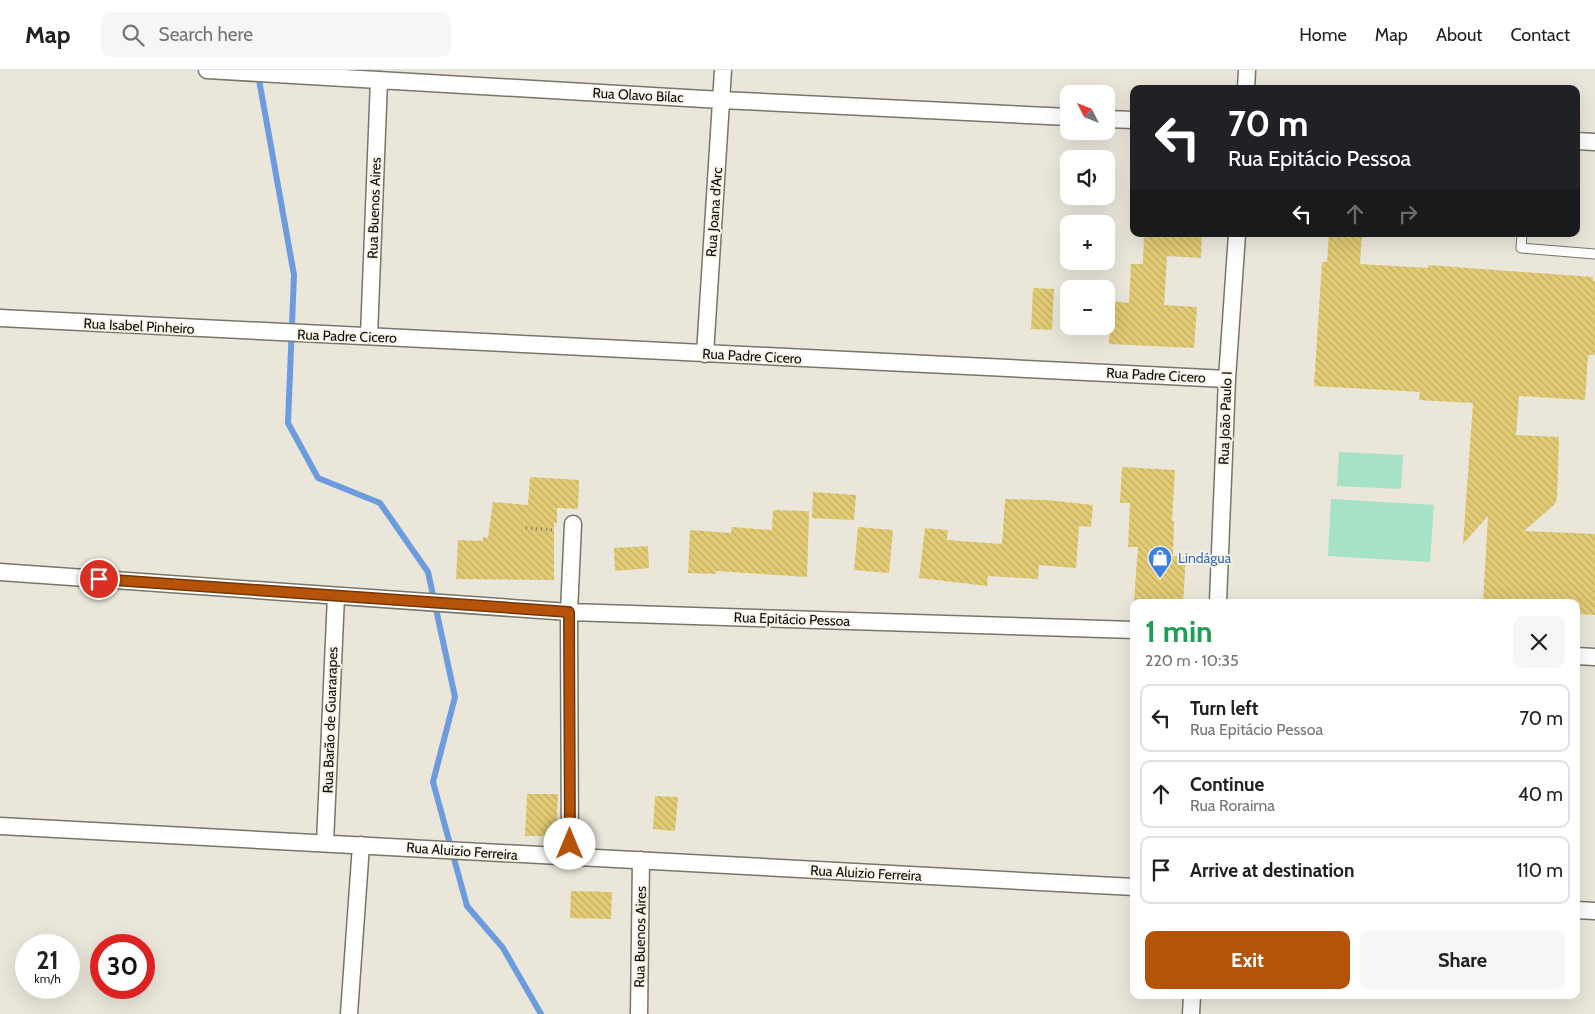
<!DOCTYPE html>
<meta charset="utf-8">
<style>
body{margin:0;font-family:Cabin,sans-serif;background:#f6f6f6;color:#202124;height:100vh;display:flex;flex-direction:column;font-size:19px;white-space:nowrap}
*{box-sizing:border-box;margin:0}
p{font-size:16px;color:#757577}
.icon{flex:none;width:28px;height:28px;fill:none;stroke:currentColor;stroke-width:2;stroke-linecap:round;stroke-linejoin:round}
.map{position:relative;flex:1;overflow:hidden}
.sheet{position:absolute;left:1130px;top:529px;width:450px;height:400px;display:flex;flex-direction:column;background:#fff;border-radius:10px;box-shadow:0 5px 20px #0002}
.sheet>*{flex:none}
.guide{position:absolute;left:1130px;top:15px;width:450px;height:152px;border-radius:10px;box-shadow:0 5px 20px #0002;background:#202124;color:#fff;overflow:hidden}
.needle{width:32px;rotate:312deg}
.fabs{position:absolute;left:1060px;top:15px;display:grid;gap:10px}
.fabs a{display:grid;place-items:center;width:55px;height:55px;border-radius:10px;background:#fff;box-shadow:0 5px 20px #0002;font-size:25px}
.speed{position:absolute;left:15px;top:864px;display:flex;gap:10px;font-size:25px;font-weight:700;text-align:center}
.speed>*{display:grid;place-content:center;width:65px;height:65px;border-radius:50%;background:#fff;box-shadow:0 5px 20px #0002;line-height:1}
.speed small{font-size:12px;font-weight:400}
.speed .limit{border:8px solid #d22;background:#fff;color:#111}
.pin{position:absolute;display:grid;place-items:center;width:42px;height:42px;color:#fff;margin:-21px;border:2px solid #fff;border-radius:50%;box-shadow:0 1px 5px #0007}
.me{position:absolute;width:55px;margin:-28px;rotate:0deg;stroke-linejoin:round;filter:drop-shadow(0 0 4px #0008)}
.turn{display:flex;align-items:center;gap:18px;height:105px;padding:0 15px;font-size:22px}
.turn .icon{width:65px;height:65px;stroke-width:2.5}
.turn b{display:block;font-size:35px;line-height:42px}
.lanes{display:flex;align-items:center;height:48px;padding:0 15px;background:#0003;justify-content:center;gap:25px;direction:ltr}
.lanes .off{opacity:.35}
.round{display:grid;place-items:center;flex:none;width:52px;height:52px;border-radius:10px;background:#f6f6f6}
.overview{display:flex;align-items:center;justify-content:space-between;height:85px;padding:0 15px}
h1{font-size:30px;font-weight:800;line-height:38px;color:#1e9e55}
.primary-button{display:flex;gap:10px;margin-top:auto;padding:10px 15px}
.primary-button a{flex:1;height:58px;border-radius:10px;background:#b45309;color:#fff;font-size:20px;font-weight:800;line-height:58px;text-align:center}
.primary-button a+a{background:#f6f6f6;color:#202124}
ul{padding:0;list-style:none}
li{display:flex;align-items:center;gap:15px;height:68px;margin:0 10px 8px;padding:0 5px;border:2px solid #e0e0e0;border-radius:10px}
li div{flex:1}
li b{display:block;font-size:19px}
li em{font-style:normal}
header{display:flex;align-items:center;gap:30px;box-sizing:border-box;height:70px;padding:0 25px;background:#fff;border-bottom:1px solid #e0e0e0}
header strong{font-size:24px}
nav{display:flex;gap:28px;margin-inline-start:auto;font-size:18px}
.search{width:350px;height:45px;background:#f6f6f6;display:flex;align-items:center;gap:12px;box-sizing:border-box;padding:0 18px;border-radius:10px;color:#757577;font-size:19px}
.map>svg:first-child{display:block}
.pitch{fill:#a6e2c5}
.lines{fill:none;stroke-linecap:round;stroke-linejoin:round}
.stream{stroke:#6c9cdd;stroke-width:6}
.building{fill:url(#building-back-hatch)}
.lane-casing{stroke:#78756a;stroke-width:11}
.street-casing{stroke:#78756a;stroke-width:19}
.path{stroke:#7b7971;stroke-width:3;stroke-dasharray:1 4;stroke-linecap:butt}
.lane{stroke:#fff;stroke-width:9}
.street{stroke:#fff;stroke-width:16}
.route-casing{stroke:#753606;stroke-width:12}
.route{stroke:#b45309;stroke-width:9}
.labels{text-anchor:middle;stroke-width:4;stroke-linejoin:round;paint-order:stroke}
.street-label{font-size:14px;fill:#0e0d09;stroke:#f7f4e7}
.shop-label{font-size:14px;fill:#366cbe;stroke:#f7f4e7;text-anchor:start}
</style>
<header>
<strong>Map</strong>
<div class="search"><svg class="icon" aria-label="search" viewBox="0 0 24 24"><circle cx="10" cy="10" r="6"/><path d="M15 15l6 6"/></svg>Search here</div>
<nav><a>Home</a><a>Map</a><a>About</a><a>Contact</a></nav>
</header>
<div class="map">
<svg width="1595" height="944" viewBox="0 0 1595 944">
<defs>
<pattern id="building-back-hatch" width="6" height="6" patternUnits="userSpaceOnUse" patternTransform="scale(1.25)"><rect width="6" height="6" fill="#e2cb75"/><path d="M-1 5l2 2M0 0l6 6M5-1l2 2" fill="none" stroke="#c1ad64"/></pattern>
</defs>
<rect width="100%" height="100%" fill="#eae6da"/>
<path class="pitch" d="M 1339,382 L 1403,385 L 1401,419 L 1337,416 Z
M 1331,429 L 1434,435 L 1430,492 L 1328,486 Z"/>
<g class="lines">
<path class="stream" d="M 258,4 L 294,205 L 288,353 L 318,408 L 380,433 L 428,502 L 455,627 L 433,712 L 467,836 L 503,878 L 541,944"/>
</g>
<path class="building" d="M 1144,164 L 1202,164 L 1201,188 L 1167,186 L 1164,235 L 1197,237 L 1194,278 L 1109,274 L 1111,231 L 1129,233 L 1131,194 L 1143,194 Z
M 1329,164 L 1362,164 L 1360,194 L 1428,198 L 1428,195 L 1593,207 L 1593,211 L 1595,211 L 1595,285 L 1588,285 L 1585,330 L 1519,326 L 1516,365 L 1559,367 L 1557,429 L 1555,434 L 1524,461 L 1595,464 L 1595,545 L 1576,544 L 1576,532 L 1483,532 L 1488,446 L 1463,474 L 1473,333 L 1419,330 L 1420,322 L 1314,316 L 1322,192 L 1327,192 Z
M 1033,218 L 1054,219 L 1052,260 L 1031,259 Z
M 1122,397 L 1175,400 L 1172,451 L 1174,451 L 1173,486 L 1186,487 L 1183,532 L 1134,531 L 1138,477 L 1128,477 L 1130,433 L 1120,433 Z
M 530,407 L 579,410 L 578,439 L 557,438 L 557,453 L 554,453 L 554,510 L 456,509 L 458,470 L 483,471 L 483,467 L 488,468 L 493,432 L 528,435 Z
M 813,422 L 856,425 L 854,450 L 812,448 Z
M 1005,429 L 1047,430 L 1093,435 L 1091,457 L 1079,456 L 1076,498 L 1039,495 L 1038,509 L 988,506 L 987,516 L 919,508 L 925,458 L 948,460 L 947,470 L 1002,474 Z
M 773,440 L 809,441 L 807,507 L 716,501 L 716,504 L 688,503 L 690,460 L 731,463 L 732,457 L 772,460 Z
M 858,457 L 893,460 L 889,503 L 854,500 Z
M 648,476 L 649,498 L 615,501 L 614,478 Z
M 527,724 L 558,724 L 556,766 L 525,766 Z
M 655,726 L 678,727 L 675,761 L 653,759 Z
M 571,821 L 612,822 L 611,849 L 570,848 Z"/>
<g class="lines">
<defs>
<path id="lane" d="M 1522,164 L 1521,178 L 1595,184"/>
<path id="street" d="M 207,0 L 721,30 L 1069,47
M 1246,19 L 1247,0
M 1106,49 L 1134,50
M 1576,71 L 1595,72
M 0,248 L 1227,309
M 369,266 L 379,10
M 705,284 L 723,0
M 0,502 L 569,542 L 1134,560
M 1218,532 L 1227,309 L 1237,164
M 1576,586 L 1595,587
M 0,756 L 1134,817
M 325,773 L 336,526
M 570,788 L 569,542 L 573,454
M 1576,840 L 1595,841
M 349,944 L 361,775
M 639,944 L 641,790
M 1191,944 L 1192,925"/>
</defs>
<use href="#lane" class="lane-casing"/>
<use href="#street" class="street-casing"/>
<path class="path" d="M 526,458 L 555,460"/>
<use href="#lane" class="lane"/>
<use href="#street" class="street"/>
</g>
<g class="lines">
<defs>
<path id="route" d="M 99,509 L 569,542 L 570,774"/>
</defs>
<use href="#route" class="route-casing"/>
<use href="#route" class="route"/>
</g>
<defs>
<symbol id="shop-pin" viewBox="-11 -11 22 30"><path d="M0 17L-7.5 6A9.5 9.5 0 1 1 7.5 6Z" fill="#3f7fe0" stroke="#f7f4e7"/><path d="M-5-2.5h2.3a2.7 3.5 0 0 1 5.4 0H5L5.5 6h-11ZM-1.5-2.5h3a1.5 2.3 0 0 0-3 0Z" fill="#fff"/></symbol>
</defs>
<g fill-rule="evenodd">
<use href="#shop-pin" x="1146" y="474" width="28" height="38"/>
</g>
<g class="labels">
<g class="street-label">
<text transform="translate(638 25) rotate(3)" y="5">Rua Olavo Bilac</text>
<text transform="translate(374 138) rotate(-88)" y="5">Rua Buenos Aires</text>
<text transform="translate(714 142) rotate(-86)" y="5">Rua Joana d'Arc</text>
<text transform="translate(139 256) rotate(3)" y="5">Rua Isabel Pinheiro</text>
<text transform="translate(347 266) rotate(2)" y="5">Rua Padre Cicero</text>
<text transform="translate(752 286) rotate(3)" y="5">Rua Padre Cicero</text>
<text transform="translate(1156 305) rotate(3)" y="5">Rua Padre Cicero</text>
<text transform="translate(1225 348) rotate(-88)" y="5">Rua João Paulo I</text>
<text transform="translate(792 549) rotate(2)" y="5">Rua Epitácio Pessoa</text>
<text transform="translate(330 650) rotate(-88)" y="5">Rua Barão de Guararapes</text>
<text transform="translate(462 781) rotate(4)" y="5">Rua Aluizio Ferreira</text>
<text transform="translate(866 803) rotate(3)" y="5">Rua Aluizio Ferreira</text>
<text transform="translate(640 867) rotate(-89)" y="5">Rua Buenos Aires</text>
</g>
<g class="shop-label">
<text x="1178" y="493">Lindágua</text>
</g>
</g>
</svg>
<div class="fabs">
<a><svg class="needle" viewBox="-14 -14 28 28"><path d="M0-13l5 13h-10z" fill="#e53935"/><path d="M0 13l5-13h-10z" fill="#757577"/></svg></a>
<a><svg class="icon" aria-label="sound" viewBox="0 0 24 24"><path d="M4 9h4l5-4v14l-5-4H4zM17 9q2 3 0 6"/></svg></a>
<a>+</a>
<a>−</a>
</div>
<div class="speed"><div>21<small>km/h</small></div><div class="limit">30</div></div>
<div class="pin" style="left:99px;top:509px;background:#d93025"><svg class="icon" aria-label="arrive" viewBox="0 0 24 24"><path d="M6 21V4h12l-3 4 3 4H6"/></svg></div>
<svg class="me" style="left:570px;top:774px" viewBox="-20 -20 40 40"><circle r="19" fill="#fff"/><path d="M0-13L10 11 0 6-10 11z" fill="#b45309"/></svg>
<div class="guide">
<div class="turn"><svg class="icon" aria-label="left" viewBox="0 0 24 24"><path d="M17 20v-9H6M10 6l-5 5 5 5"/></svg><div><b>70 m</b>Rua Epitácio Pessoa</div></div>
<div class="lanes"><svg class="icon" aria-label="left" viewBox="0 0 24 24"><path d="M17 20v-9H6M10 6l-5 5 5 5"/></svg><svg class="icon off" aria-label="ahead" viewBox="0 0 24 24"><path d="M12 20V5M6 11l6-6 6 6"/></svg><svg class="icon off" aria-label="right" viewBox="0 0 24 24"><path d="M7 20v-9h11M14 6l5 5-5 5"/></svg></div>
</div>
<section class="sheet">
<div class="overview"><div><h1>1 min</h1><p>220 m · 10:35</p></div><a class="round"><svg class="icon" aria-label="close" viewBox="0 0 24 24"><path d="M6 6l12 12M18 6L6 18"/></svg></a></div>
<ul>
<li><svg class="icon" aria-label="left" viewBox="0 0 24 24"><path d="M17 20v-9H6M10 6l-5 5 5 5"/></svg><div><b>Turn left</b><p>Rua Epitácio Pessoa</p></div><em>70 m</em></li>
<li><svg class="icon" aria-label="ahead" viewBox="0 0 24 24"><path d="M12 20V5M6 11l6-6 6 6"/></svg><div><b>Continue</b><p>Rua Roraima</p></div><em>40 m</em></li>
<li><svg class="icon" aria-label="arrive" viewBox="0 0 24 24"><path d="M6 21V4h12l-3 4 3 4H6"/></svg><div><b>Arrive at destination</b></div><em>110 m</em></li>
</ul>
<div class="primary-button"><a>Exit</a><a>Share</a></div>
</section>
</div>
